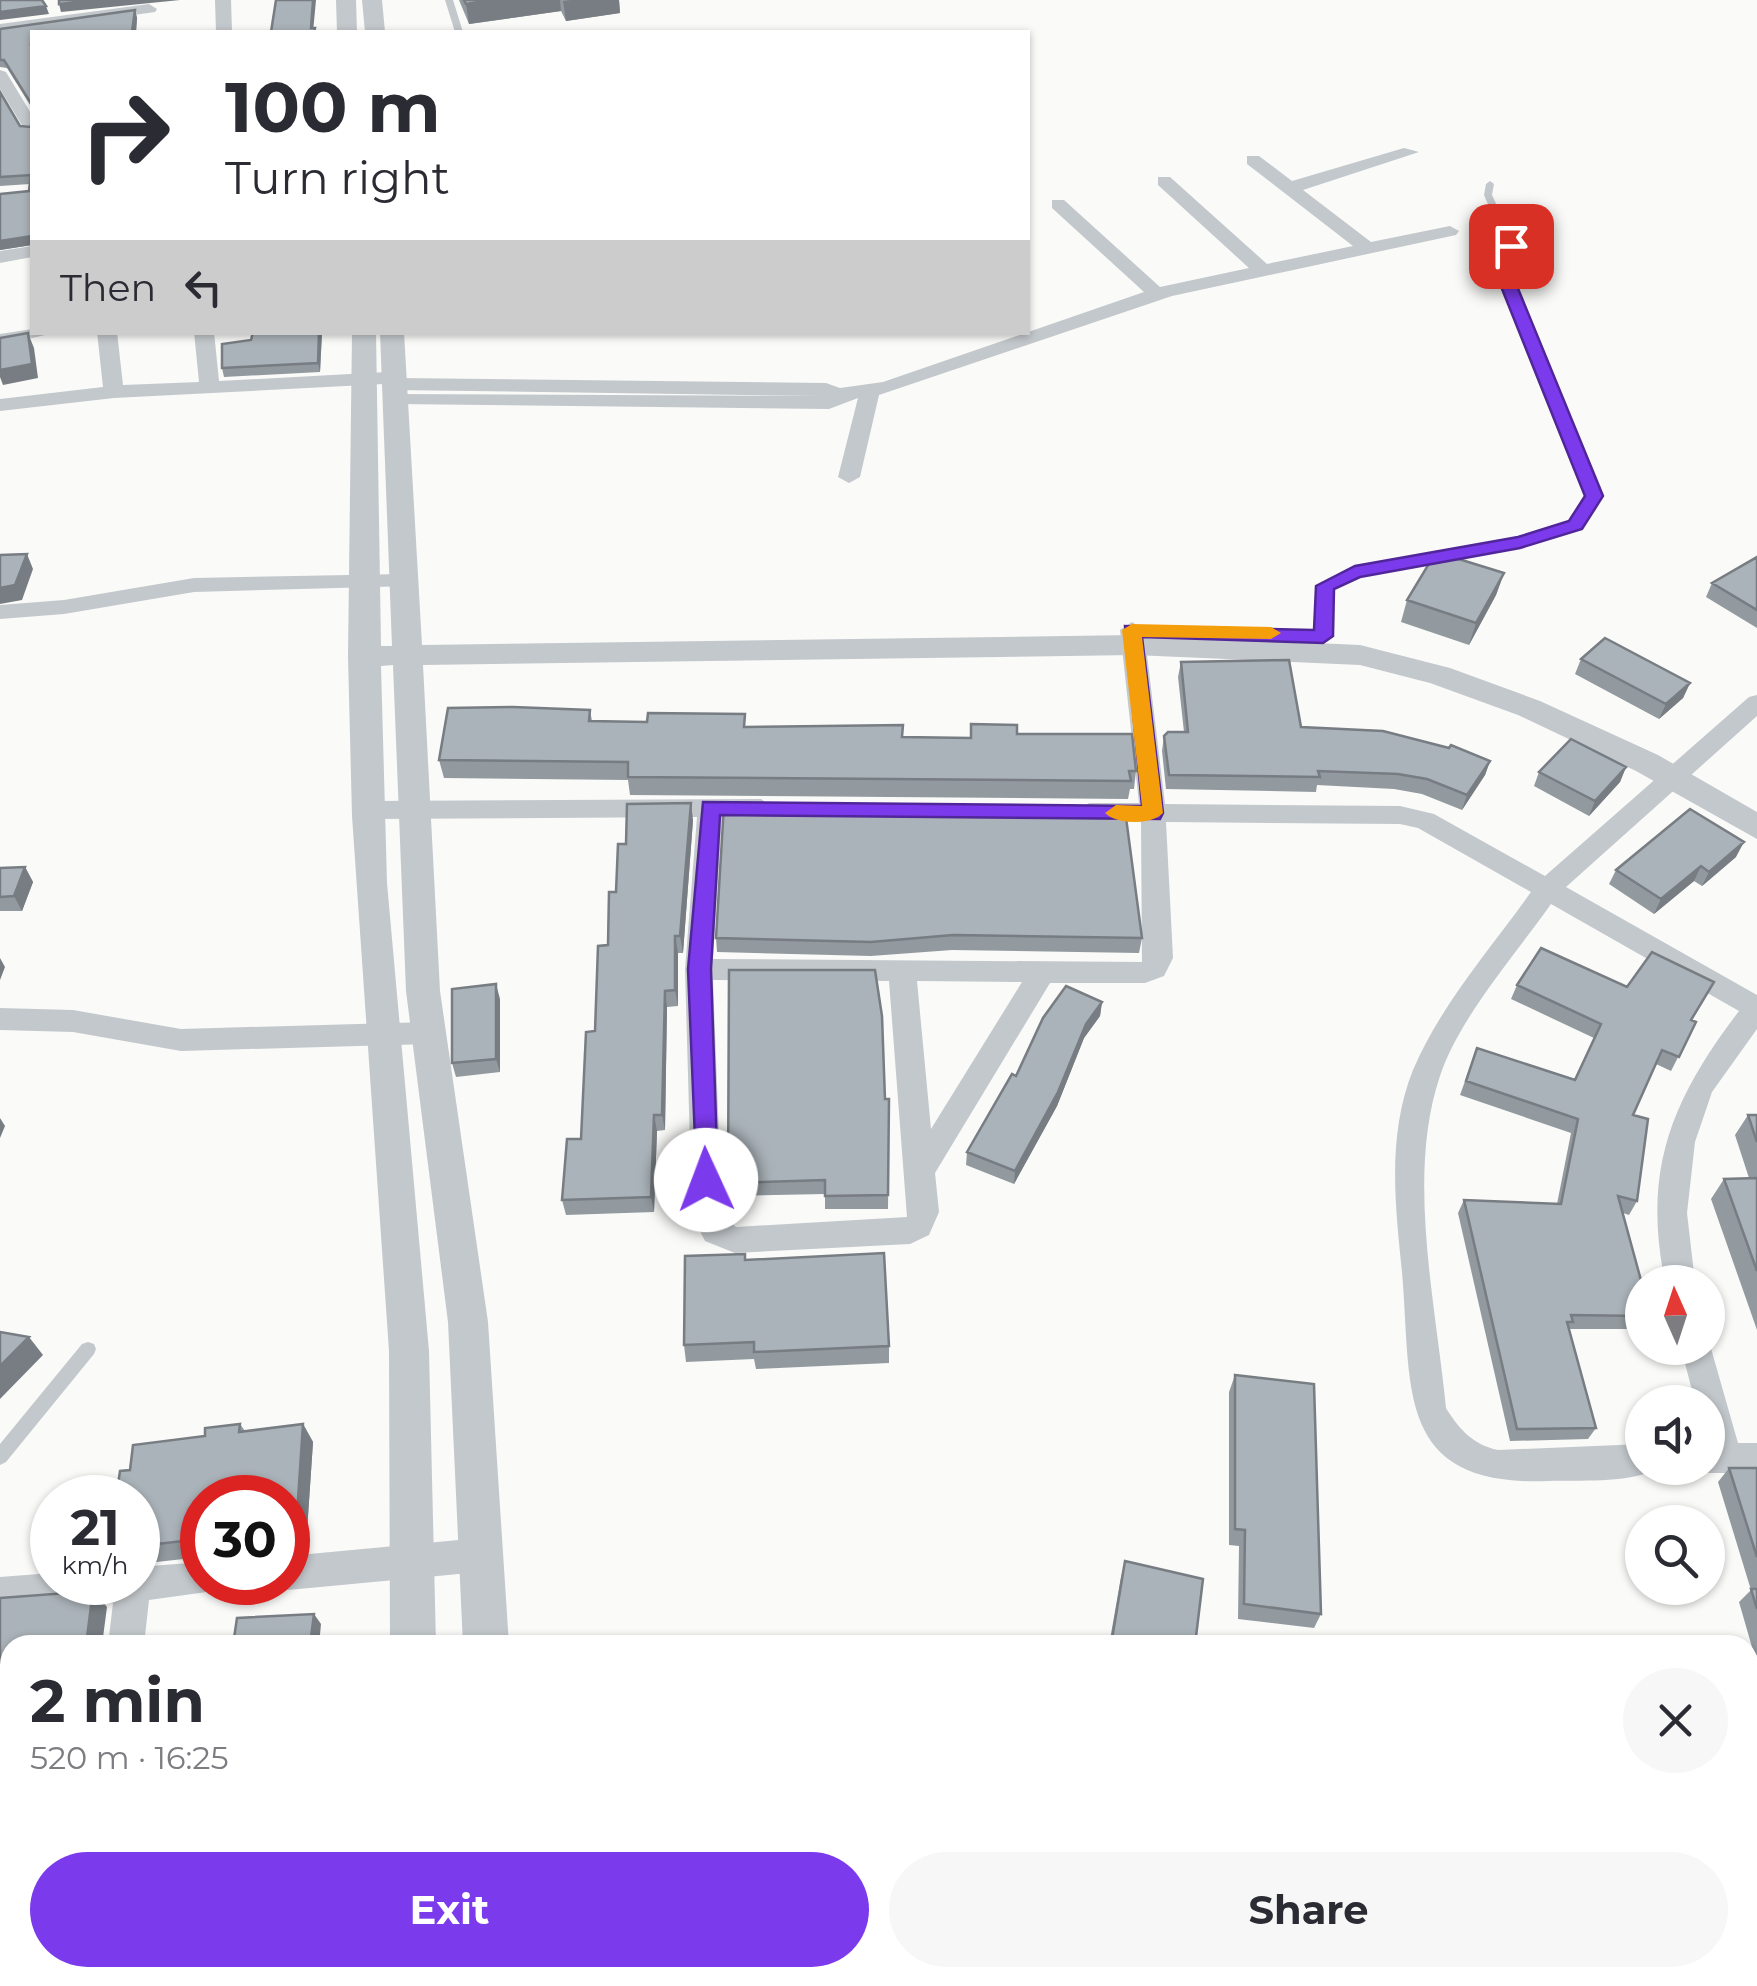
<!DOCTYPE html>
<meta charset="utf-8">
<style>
body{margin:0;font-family:Montserrat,sans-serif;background:#f7f7f7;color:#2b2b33;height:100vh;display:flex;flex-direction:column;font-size:38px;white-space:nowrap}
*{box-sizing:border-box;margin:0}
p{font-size:32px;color:#7c7c81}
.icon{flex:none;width:55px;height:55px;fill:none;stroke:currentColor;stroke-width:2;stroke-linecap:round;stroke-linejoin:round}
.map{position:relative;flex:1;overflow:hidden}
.sheet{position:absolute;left:0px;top:1635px;width:1758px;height:352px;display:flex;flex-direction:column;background:#fff;border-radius:30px 30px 0 0;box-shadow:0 2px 8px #0004}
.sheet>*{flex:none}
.top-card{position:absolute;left:30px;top:30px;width:1000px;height:305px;border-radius:0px;box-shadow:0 2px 8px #0004;background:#fff;color:#2b2b33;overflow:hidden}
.needle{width:65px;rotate:357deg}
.fabs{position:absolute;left:1625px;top:1265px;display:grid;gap:20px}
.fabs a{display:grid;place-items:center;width:100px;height:100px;border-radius:50%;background:#fff;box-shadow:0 2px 8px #0004;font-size:50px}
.speed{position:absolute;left:30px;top:1475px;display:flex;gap:20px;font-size:50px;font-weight:700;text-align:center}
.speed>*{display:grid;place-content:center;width:130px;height:130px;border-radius:50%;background:#fff;box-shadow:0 2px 8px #0004;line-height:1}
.speed small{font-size:25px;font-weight:400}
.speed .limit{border:15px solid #d22;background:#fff;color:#111}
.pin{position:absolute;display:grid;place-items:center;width:85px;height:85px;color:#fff;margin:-42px;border-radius:20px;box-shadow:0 5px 15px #0006}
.me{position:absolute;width:110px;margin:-55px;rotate:358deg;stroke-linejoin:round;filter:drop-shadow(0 0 8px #0008)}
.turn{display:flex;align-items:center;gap:35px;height:210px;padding:0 30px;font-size:45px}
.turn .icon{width:130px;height:130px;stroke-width:2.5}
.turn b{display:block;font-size:70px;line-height:85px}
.then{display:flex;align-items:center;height:95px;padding:0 30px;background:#0003;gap:20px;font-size:38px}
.round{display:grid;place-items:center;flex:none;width:105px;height:105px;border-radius:52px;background:#f7f7f7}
.head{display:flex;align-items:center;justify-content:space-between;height:170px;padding:0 30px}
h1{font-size:60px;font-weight:700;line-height:75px}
.cta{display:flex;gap:20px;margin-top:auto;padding:20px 30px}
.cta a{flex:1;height:115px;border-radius:60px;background:#7c3aed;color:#fff;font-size:40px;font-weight:700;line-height:115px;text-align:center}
.cta a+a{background:#f7f7f7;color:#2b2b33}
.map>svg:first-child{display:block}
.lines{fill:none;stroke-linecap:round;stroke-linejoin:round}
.secondary-casing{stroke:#b3babf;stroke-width:2}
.service{fill:#c3c8cc;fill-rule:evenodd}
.minor{fill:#c3c8cc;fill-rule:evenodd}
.tertiary{fill:#c3c8cc;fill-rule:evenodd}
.secondary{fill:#fff;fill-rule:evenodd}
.wall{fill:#929a9f}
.shaded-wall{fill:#777d82}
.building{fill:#aab3b9;stroke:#777d82;stroke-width:2.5}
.route{fill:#7c3aed;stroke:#51269a;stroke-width:2.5}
.slow{fill:#f59e0b}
</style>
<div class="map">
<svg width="1757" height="1986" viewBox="0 0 1757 1986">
<rect width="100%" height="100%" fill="#fafaf8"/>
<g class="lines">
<defs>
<path id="secondary" d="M 1757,1789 L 1757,1843 L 1748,1844 L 1748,1790 Z
M 1757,1866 L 1757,1922 L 1748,1923 L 1748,1867 Z
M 58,1978 L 179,1978 L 175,1986 L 54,1986 Z
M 690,1978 L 815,1978 L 811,1986 L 686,1986 Z"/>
</defs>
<use href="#secondary" class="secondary-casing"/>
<path class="service" d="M 445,0 L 453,0 L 463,32 L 455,32 Z
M 1490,181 L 1494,184 L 1492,195 L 1516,246 L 1509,274 L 1599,496 L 1579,527 L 1520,545 L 1358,575 L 1331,588 L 1329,637 L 1327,640 L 1319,640 L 1317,637 L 1321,583 L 1355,568 L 1518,539 L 1571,523 L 1589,496 L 1499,274 L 1506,246 L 1484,195 L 1486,184 Z
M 88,1342 L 94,1344 L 96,1349 L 94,1354 L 6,1462 L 0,1465 L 0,1444 L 82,1344 Z"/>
<path class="minor" d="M 215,0 L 231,0 L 232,32 L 216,32 Z
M 149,4 L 157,9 L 155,12 L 0,34 L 0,24 Z
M 0,70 L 6,72 L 32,115 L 32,133 L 26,132 L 0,89 Z
M 1404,148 L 1419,152 L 1303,190 L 1371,242 L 1450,226 L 1459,231 L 1456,235 L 1172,296 L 879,395 L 860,477 L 849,483 L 838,477 L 858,398 L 829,409 L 395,404 L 385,398 L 388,394 L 824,396 L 394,390 L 384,384 L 114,398 L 0,411 L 0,399 L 103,387 L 97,332 L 117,332 L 123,385 L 199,382 L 194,332 L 214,332 L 219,381 L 387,372 L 397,378 L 826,383 L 840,388 L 883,382 L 1144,292 L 1052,208 L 1052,200 L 1064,200 L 1160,287 L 1249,268 L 1158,185 L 1158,177 L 1170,177 L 1267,264 L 1353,246 L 1247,164 L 1247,156 L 1259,156 L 1292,181 Z
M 32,246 L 32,257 L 0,263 L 0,251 Z
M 32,329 L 32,332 L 57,332 L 0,346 L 0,334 Z
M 403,574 L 414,581 L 411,586 L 194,592 L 64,614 L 0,619 L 0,605 L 64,600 L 194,578 Z
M 1132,622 L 1144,630 L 1165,804 L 1400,806 L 1434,814 L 1545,876 L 1749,697 L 1757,695 L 1757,716 L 1566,887 L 1757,995 L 1757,1029 L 1712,1092 L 1695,1142 L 1687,1213 L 1695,1282 L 1665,1282 C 1642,1169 1672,1099 1739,1011 L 1551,904 C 1516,954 1459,1018 1440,1076 C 1406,1176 1436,1304 1446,1408 C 1458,1428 1473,1445 1498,1450 L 1642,1444 L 1642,1468 L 1655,1468 L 1654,1471 C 1623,1483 1581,1480 1548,1481 C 1394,1487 1412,1389 1402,1272 C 1395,1204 1387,1135 1413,1070 C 1440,1006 1491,948 1531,892 L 1418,828 L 1400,824 L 1166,822 L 1173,958 L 1164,976 L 1145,983 L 1050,983 L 935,1173 L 939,1212 L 929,1235 L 910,1244 L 735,1253 L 705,1241 L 692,1216 L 685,969 L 697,817 L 368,819 L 355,810 L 368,801 L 761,799 L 774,808 L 770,814 L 722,817 L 713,959 L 1142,962 L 1141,822 L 1089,821 L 1076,812 L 1089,803 L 1139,803 L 1120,630 ZM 713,980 L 889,981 L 907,1217 L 736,1227 L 722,1215 ZM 917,981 L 1022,982 L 931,1129 Z
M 0,1008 L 73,1010 L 181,1029 L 428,1022 L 438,1025 L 442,1033 L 438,1041 L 428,1044 L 181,1051 L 73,1032 L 0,1030 Z
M 1708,1338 L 1738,1443 L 1757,1443 L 1757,1473 L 1709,1473 L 1697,1468 L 1708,1468 L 1708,1402 L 1695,1402 L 1681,1348 L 1708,1348 Z
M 480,1538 L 492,1543 L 497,1555 L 492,1567 L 480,1572 L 288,1590 L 275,1582 L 288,1582 L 288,1556 Z
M 202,1562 L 202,1582 L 218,1582 L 214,1591 L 149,1600 L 144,1645 L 108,1645 L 113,1603 L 0,1611 L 0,1577 L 52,1573 L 52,1582 L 138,1582 L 138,1567 Z
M 10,1761 L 10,1797 L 0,1798 L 0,1762 Z"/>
<path class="tertiary" d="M 336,0 L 356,0 L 357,32 L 337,32 Z
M 362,0 L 382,0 L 385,32 L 365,32 Z
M 352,332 L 376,332 L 381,646 L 392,646 L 380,332 L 404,332 L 422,645 L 1134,635 L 1360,645 L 1450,668 L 1540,701 L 1658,755 L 1757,812 L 1757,839 L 1636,771 L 1518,715 L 1430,683 L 1360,665 L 1134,655 L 423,665 L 440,991 L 488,1322 L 509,1645 L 463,1645 L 448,1322 L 406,991 L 393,665 L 381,666 L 387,883 L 429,1351 L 436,1645 L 390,1645 L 389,1351 L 352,816 L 348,656 Z
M 406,1978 L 456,1978 L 456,1986 L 406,1986 Z
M 484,1978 L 534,1978 L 534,1986 L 484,1986 Z
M 1609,1978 L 1660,1978 L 1663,1986 L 1612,1986 Z"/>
<use href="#secondary" class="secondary"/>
</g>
<path class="wall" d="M 459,0 L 619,0 L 620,13 L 566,21 L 561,11 L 469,24 Z
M 135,10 L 137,18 L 136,32 L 32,32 L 32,245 L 0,250 L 0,194 L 29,191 L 30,184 L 0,186 L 0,92 L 20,126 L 31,127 L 32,108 L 7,68 L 0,67 L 0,29 Z
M 253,332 L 322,332 L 320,372 L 224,377 L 222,368 L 251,340 Z
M 1757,557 L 1757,628 L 1706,597 L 1712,583 Z
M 1504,573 L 1496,595 L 1469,645 L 1401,622 L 1407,600 Z
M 1581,659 L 1690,683 L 1683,698 L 1659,719 L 1575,674 Z
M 1181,662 L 1301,727 L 1490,761 L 1485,775 L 1462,810 L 1422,794 L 1394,789 L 1317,785 L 1316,792 L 1166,789 L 1162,751 L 1164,736 L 1184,732 L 1178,677 Z
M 590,710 L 592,721 L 746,727 L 902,737 L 970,738 L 1017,734 L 1136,771 L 1134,789 L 1130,789 L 1128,799 L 630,795 L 628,780 L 444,778 L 439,760 Z
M 1626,767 L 1620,782 L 1589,816 L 1534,786 L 1539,772 Z
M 724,805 L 1142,938 L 1139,953 L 952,950 L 871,956 L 717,952 L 716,938 Z
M 693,820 L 683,953 L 678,953 L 678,1006 L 667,1007 L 665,1130 L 657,1131 L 654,1212 L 566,1215 L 562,1200 L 581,1139 L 595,1031 L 616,892 L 626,844 Z
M 1736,857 L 1702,886 L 1694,881 L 1654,914 L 1609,884 L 1616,870 Z
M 25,867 L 33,882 L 22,911 L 0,911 L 0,868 Z
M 1714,982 L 1692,1020 L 1696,1022 L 1671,1071 L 1656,1064 L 1633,1115 L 1637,1201 L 1629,1215 L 1623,1213 L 1642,1284 L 1642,1329 L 1569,1329 L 1596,1428 L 1588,1439 L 1510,1441 L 1458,1213 L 1464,1200 L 1557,1204 L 1571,1133 L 1460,1095 L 1477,1048 L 1574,1080 L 1594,1038 L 1511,999 L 1517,985 L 1627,987 Z
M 500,999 L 500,1072 L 456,1077 L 452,1063 Z
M 1102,1002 L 1100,1016 L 1084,1038 L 1057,1106 L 1014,1184 L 966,1165 L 967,1152 L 1016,1076 Z
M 885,1099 L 889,1099 L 888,1209 L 825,1209 L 825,1194 L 730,1196 L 728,1183 Z
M 1748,1115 L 1757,1115 L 1757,1330 L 1711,1199 L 1724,1179 L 1749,1178 L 1735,1135 Z
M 746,1260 L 889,1346 L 889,1363 L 756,1369 L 754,1359 L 686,1362 L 684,1345 Z
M 1235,1375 L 1321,1614 L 1314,1628 L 1238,1619 L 1239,1546 L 1229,1545 L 1229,1392 Z
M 240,1424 L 245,1431 L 303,1424 L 313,1442 L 306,1546 L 288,1548 L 288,1498 L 202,1498 L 202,1557 L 138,1564 L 138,1498 L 130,1470 L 205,1436 Z
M 1729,1468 L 1757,1468 L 1757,1655 L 1754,1654 L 1739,1602 L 1751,1590 L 1718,1482 Z
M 1125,1561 L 1195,1645 L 1109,1645 L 1121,1577 Z
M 0,1598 L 107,1607 L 10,1645 L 10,1771 L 0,1763 Z
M 10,1815 L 10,1883 L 0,1885 L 0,1817 Z"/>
<path class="shaded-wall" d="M 98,0 L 180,0 L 61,12 L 59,4 Z
M 313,0 L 316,0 L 313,32 L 311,28 Z
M 493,0 L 560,0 L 561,11 L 469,24 L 466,4 Z
M 571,0 L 619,0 L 620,13 L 566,21 L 563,1 Z
M 46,6 L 49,14 L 0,20 L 0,12 Z
M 135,10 L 137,18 L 136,32 L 132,32 Z
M 32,236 L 32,245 L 0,250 L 0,241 Z
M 319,332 L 322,332 L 320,372 L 318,363 Z
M 28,333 L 34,348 L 38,378 L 3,385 L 0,377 L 0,370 Z
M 27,554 L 33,569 L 22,600 L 0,604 L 0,588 Z
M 1504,573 L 1496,595 L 1469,645 L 1476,623 Z
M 1690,683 L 1683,698 L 1659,719 L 1666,704 Z
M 1490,761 L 1485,775 L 1462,810 L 1467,795 Z
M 1626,767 L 1620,782 L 1589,816 L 1595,801 Z
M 691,803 L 693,820 L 683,953 L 680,936 Z
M 1744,842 L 1736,857 L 1702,886 L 1709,872 Z
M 1701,866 L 1694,881 L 1654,914 L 1661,899 Z
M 25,867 L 33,882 L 22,911 L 14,896 Z
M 675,936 L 678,953 L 678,1006 L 675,990 Z
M 0,958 L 5,967 L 0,980 Z
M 496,984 L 500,999 L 500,1072 L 496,1059 Z
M 665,991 L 667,1007 L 665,1130 L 662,1115 Z
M 1102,1002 L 1100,1016 L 1084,1038 L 1057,1106 L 1014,1184 L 1015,1171 L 1086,1024 Z
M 654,1115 L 657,1131 L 654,1212 L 651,1197 Z
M 0,1118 L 5,1126 L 0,1138 Z
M 29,1337 L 43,1355 L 0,1399 L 0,1366 Z
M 303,1424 L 313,1442 L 306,1546 L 296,1530 Z
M 93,1591 L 107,1607 L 102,1645 L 86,1645 Z
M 314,1614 L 321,1624 L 319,1645 L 310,1645 Z"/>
<path class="building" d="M 0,0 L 42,0 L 46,6 L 0,12 Z
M 59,0 L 98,0 L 59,4 Z
M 276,0 L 313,0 L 311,28 L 315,28 L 314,32 L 271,32 Z
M 464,0 L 493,0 L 466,4 Z
M 135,10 L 132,32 L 32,32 L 32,45 L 31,45 L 32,48 L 32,236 L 0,241 L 0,194 L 29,191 L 31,175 L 0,177 L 0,92 L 20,126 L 31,127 L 32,105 L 4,60 L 0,60 L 0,29 Z
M 253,332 L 319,332 L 318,363 L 222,368 L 222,344 L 251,340 Z
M 28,333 L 32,364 L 0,370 L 0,338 Z
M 1436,552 L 1504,573 L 1476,623 L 1407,600 Z
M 27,554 L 15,585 L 0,588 L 0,555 Z
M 1757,557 L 1757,610 L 1712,583 Z
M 1605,638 L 1690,683 L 1666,704 L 1581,659 Z
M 1289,660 L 1301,727 L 1383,731 L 1449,748 L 1451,745 L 1490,761 L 1467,795 L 1427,779 L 1398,774 L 1318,771 L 1320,777 L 1169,775 L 1164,736 L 1168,732 L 1188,732 L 1181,662 Z
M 513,707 L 590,710 L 589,721 L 647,722 L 648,713 L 745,714 L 744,727 L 903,725 L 902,737 L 971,738 L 971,724 L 1017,725 L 1017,734 L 1132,734 L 1136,771 L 1129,771 L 1131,781 L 628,777 L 628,762 L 439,760 L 448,708 Z
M 1571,739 L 1626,767 L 1595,801 L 1539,772 Z
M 691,803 L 680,936 L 675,936 L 675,990 L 665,991 L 662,1115 L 654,1115 L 651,1197 L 562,1200 L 567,1139 L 581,1139 L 586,1032 L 595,1031 L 598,946 L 608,945 L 609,892 L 616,892 L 618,844 L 626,844 L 627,804 Z
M 724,805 L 1125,810 L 1142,938 L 953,935 L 871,942 L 716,938 Z
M 1690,809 L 1744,842 L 1709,872 L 1701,866 L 1661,899 L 1616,870 Z
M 25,867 L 14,896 L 0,897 L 0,868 Z
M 1541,948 L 1627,987 L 1652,952 L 1714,982 L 1691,1020 L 1696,1022 L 1679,1057 L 1662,1050 L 1633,1115 L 1648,1119 L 1637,1201 L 1618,1196 L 1642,1284 L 1642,1316 L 1571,1315 L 1573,1322 L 1567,1322 L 1596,1428 L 1517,1429 L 1464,1200 L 1561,1204 L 1578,1119 L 1466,1081 L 1477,1048 L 1575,1080 L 1601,1024 L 1517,985 Z
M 729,970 L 875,970 L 882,1016 L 885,1099 L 889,1099 L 888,1195 L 825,1196 L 825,1180 L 728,1183 Z
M 496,984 L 496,1059 L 452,1063 L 452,989 Z
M 1066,986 L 1102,1002 L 1086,1024 L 1058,1092 L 1015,1171 L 967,1152 L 1012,1074 L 1016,1076 L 1043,1018 Z
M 1748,1115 L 1757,1115 L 1757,1142 Z
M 1757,1178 L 1757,1271 L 1724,1179 Z
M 884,1253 L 889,1346 L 754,1352 L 754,1342 L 684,1345 L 685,1256 L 745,1254 L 745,1260 Z
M 0,1332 L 29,1337 L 0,1366 Z
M 1235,1375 L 1314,1384 L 1321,1614 L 1244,1604 L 1245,1530 L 1235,1529 Z
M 240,1424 L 239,1432 L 303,1424 L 296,1530 L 288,1531 L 288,1498 L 202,1498 L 202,1539 L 138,1546 L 138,1498 L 116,1498 L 120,1471 L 130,1470 L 133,1445 L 205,1436 L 205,1428 Z
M 1729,1468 L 1757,1468 L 1757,1557 Z
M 1125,1561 L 1203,1579 L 1195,1645 L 1111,1645 Z
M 1751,1589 L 1757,1589 L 1757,1609 Z
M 93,1591 L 86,1645 L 10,1645 L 10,1759 L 0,1760 L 0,1598 Z
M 314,1614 L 310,1645 L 233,1645 L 237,1618 Z
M 10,1815 L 10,1874 L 0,1875 L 0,1817 Z
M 1443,1978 L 1521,1978 L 1522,1986 L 1378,1986 Z"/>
<path class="route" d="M 1511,241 L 1518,246 L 1512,274 L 1603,496 L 1582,529 L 1520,548 L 1360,577 L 1334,589 L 1333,636 L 1323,643 L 1142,637 L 1163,813 L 1160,819 L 720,815 L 711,969 L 718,1180 L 714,1188 L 697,1188 L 688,969 L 703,802 L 1142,806 L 1125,626 L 1314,630 L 1316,586 L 1355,566 L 1518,537 L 1569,521 L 1585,496 L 1496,274 L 1503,246 Z"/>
<path class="slow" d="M 1132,624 L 1271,627 L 1281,633 L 1271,639 L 1142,637 L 1163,813 C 1152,825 1117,825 1105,813 L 1116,805 L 1142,806 L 1122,630 Z"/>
</svg>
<div class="fabs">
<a><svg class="needle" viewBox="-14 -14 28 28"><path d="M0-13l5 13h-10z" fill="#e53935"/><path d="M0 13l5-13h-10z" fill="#7c7c81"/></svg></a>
<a><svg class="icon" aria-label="sound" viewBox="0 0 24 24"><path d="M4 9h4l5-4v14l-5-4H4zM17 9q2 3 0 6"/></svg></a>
<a><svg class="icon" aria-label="search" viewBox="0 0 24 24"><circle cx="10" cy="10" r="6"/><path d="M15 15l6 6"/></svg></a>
</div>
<div class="speed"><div>21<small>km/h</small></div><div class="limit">30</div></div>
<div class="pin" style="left:1511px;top:246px;background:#d93025"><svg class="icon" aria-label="arrive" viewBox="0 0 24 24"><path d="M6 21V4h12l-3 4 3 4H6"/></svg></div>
<svg class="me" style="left:706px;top:1180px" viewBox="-20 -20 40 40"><circle r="19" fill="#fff"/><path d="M0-13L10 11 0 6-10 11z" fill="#7c3aed"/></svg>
<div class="top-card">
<div class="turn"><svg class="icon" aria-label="right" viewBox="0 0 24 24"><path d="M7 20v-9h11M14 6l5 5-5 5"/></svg><div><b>100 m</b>Turn right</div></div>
<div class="then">Then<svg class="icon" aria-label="left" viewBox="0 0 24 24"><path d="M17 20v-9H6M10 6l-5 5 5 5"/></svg></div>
</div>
<section class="sheet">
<div class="head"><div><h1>2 min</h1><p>520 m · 16:25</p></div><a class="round"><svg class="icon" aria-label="close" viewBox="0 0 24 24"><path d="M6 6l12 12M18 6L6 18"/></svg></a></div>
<div class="cta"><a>Exit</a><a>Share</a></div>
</section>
</div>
